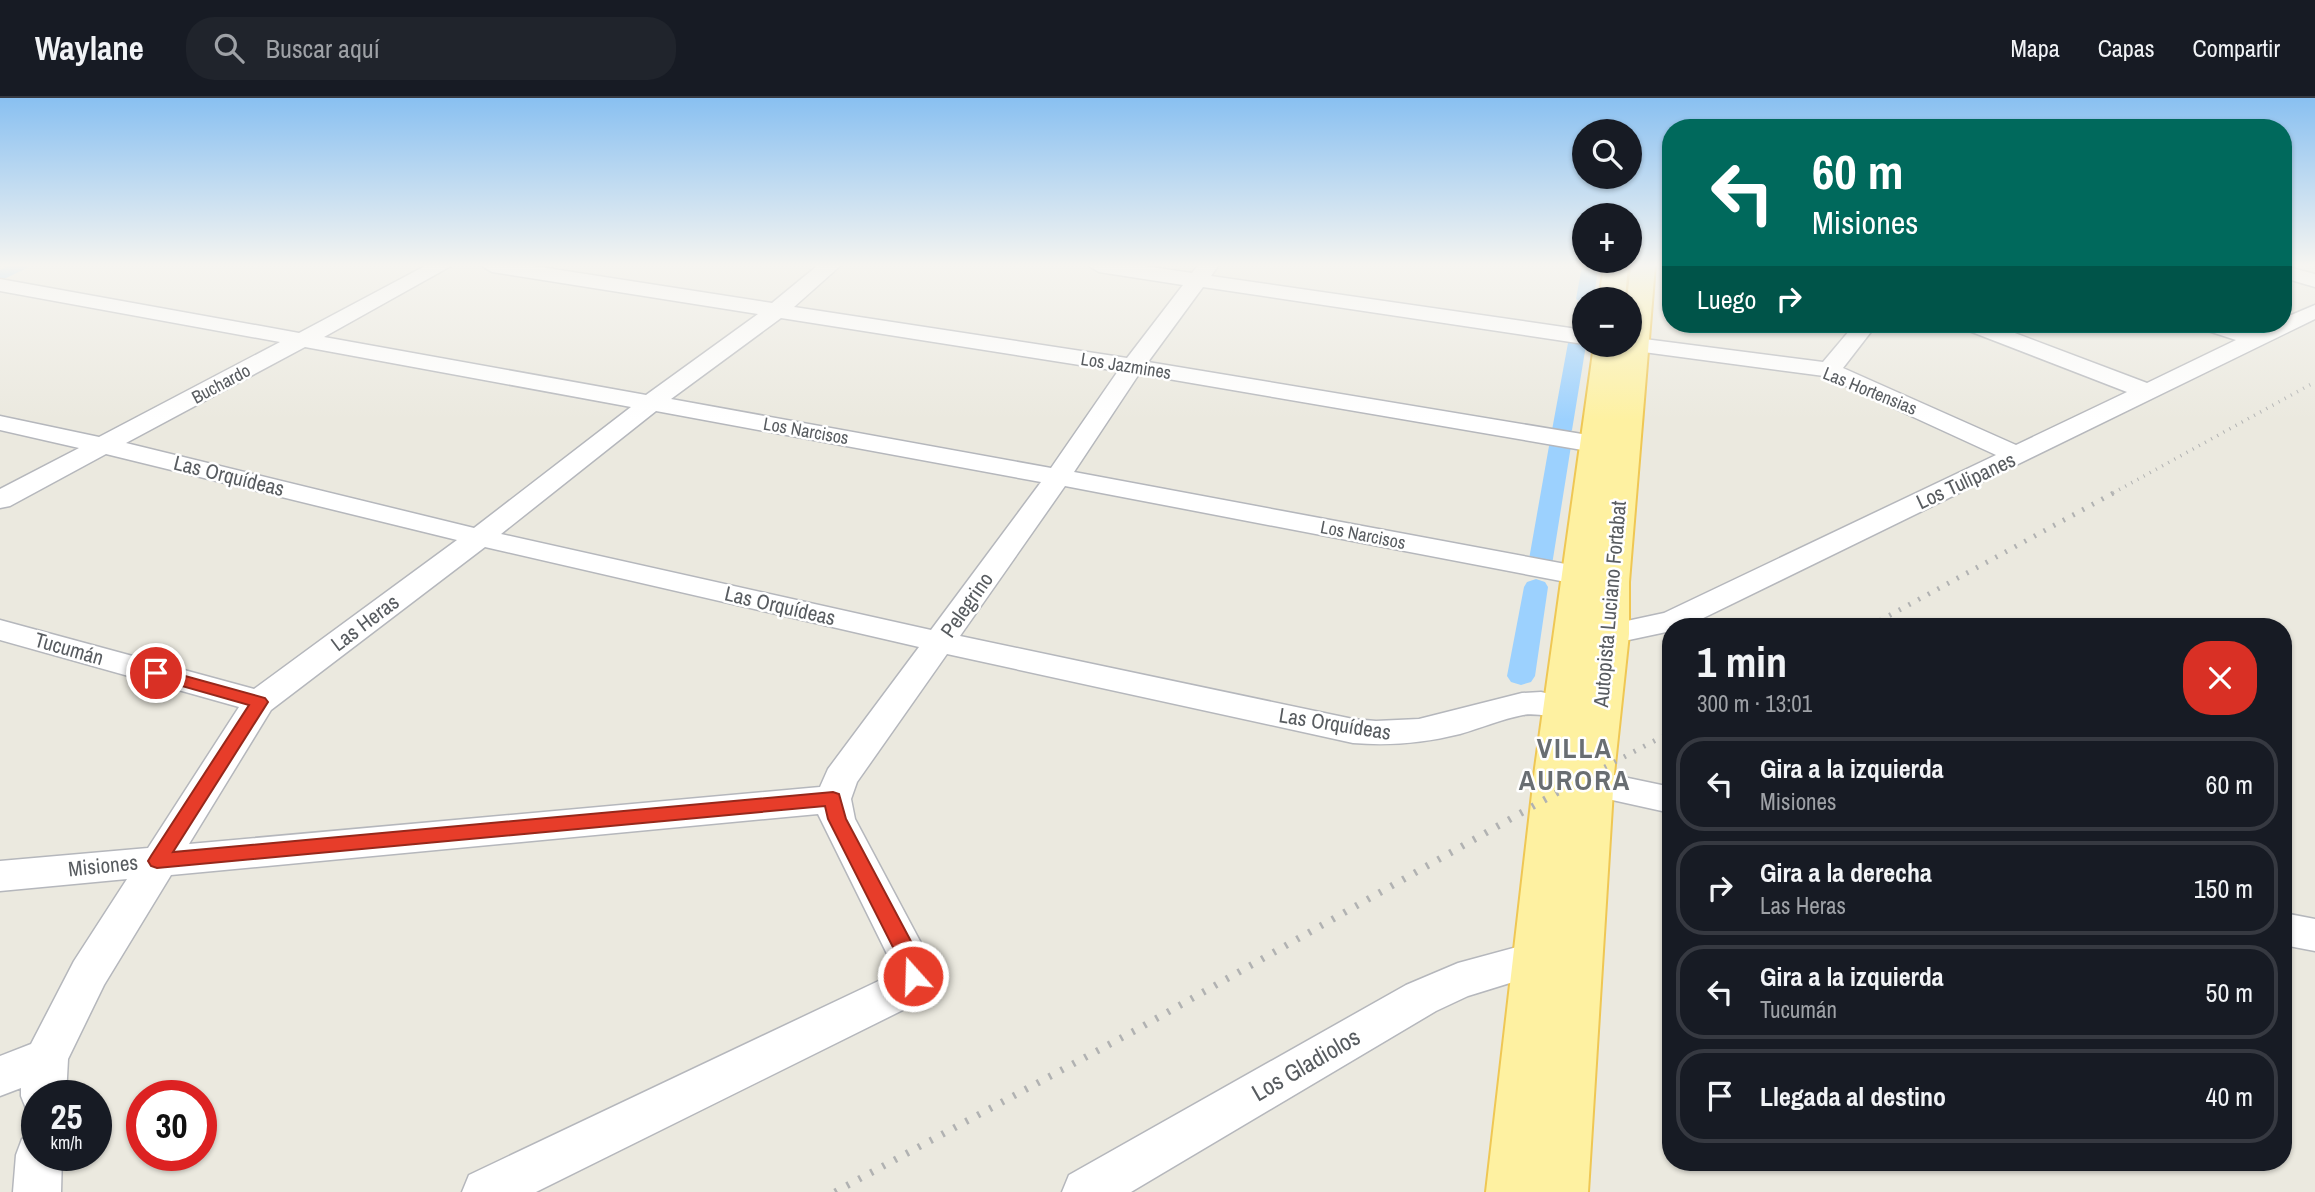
<!DOCTYPE html>
<html lang="es">
<meta charset="utf-8">
<style>
body{margin:0;font-family:"Archivo Narrow",sans-serif;background:#20242c;color:#f1f3f6;height:100vh;display:flex;flex-direction:column;font-size:26px;white-space:nowrap}
*{box-sizing:border-box;margin:0}
p{font-size:23px;color:#9ea1a6}
.icon{flex:none;width:38px;height:38px;fill:none;stroke:currentColor;stroke-width:2;stroke-linecap:round;stroke-linejoin:round}
.map{position:relative;flex:1;overflow:hidden}
.panel{position:absolute;left:1662px;top:520px;width:630px;height:553px;display:flex;flex-direction:column;background:#171b24;border-radius:28px;box-shadow:0 2px 5px #0004}
.panel>*{flex:none}
.banner{position:absolute;left:1662px;top:21px;width:630px;height:214px;border-radius:28px;box-shadow:0 2px 5px #0004;background:#00695c;color:#fff;overflow:hidden}
.controls{position:absolute;left:1572px;top:21px;display:grid;gap:14px}
.controls a{display:grid;place-items:center;width:70px;height:70px;border-radius:50%;background:#171b24;box-shadow:0 2px 5px #0004;font-size:35px}
.speed{position:absolute;left:21px;top:982px;display:flex;gap:14px;font-size:35px;font-weight:700;text-align:center}
.speed>*{display:grid;place-content:center;width:91px;height:91px;border-radius:50%;background:#171b24;box-shadow:0 2px 5px #0004;line-height:1}
.speed small{font-size:18px;font-weight:400}
.speed .limit{border:10px solid #d22;background:#fff;color:#111}
.pin{position:absolute;display:grid;place-items:center;width:60px;height:60px;color:#fff;margin:-30px;border:4px solid #fff;border-radius:50%;box-shadow:0 2px 7px #0007}
.me{position:absolute;width:77px;margin:-38px;rotate:340deg;stroke-linejoin:round;filter:drop-shadow(0 0 5px #0008)}
.turn{display:flex;align-items:center;gap:24px;height:147px;padding:0 35px;font-size:32px}
.turn .icon{width:91px;height:91px;stroke-width:2.5}
.turn b{display:block;font-size:49px;line-height:60px}
.then{display:flex;align-items:center;height:66px;padding:0 35px;background:#0003;gap:14px;font-size:26px}
.round{display:grid;place-items:center;flex:none;width:74px;height:74px;border-radius:28px;background:#20242c}
.head{display:flex;align-items:center;justify-content:space-between;height:119px;padding:0 35px}
h1{font-size:42px;font-weight:700;line-height:52px}
ul{padding:0;list-style:none}
li{display:flex;align-items:center;gap:21px;height:94px;margin:0 14px 10px;padding:0 21px;border:4px solid #363941;border-radius:28px}
li div{flex:1}
li b{display:block;font-size:26px}
li em{font-style:normal}
header{display:flex;align-items:center;gap:42px;box-sizing:border-box;height:98px;padding:0 35px;background:#171b24;border-bottom:2px solid #363941}
header strong{font-size:33px}
nav{display:flex;gap:38px;margin-inline-start:auto;font-size:24px}
.search{width:490px;height:63px;background:#20242c;display:flex;align-items:center;gap:18px;box-sizing:border-box;padding:0 24px;border-radius:28px;color:#9ea1a6;font-size:26px}
.map>svg:first-child{display:block}
.lines{fill:none;stroke-linecap:round;stroke-linejoin:round}
.canal{fill:#9cd1fe;fill-rule:evenodd}
.minor-casing{stroke:#b5b7bc;stroke-width:3}
.major-casing{stroke:#efc754;stroke-width:4}
.minor{fill:#fff;fill-rule:evenodd}
.major{fill:#fef1a1;fill-rule:evenodd}
.rail-far2{stroke:#b1b2b2;stroke-width:3.5;stroke-dasharray:1 6;stroke-linecap:butt}
.rail-far1{stroke:#b1b2b2;stroke-width:5;stroke-dasharray:2 9;stroke-linecap:butt}
.rail{stroke:#b1b2b2;stroke-width:7;stroke-dasharray:2.5 11;stroke-linecap:butt}
.route{fill:#e73d2a;stroke:#96281b;stroke-width:2}
.labels{text-anchor:middle;stroke-width:5;stroke-linejoin:round;paint-order:stroke}
.far-street-label{font-size:18px;fill:#585c60;stroke:#fff}
.street-label{font-size:21px;fill:#585c60;stroke:#fff}
.near-street-label{font-size:24px;fill:#585c60;stroke:#fff}
.district-label{font-size:28px;font-weight:bold;letter-spacing:2px;fill:#696e72;stroke:#fff}
</style>
<header>
<strong>Waylane</strong>
<div class="search"><svg class="icon" aria-label="search" viewBox="0 0 24 24"><circle cx="10" cy="10" r="6"/><path d="M15 15l6 6"/></svg>Buscar aquí</div>
<nav><a>Mapa</a><a>Capas</a><a>Compartir</a></nav>
</header>
<div class="map">
<svg width="2315" height="1094" viewBox="0 0 2315 1094">
<rect width="100%" height="100%" fill="#ebe9df"/>
<g class="lines">
<path class="canal" d="M 8,168 L 31,168 L 0,183 L 0,172 Z
M 1582,168 L 1598,168 L 1594,201 L 1584,201 L 1584,206 L 1576,201 Z
M 1577,239 L 1584,241 L 1584,247 L 1586,247 L 1572,332 L 1569,336 L 1555,336 L 1552,332 L 1568,245 Z
M 1560,342 L 1568,343 L 1571,348 L 1552,467 L 1549,472 L 1540,474 L 1531,472 L 1528,467 L 1549,348 L 1552,343 Z
M 1536,481 L 1545,484 L 1548,489 L 1535,578 L 1531,584 L 1521,587 L 1511,584 L 1507,578 L 1524,489 L 1527,484 Z"/>
<defs>
<path id="minor" d="M 425,168 L 451,168 L 324,239 L 646,297 L 758,216 L 492,174 L 482,168 L 534,168 L 772,205 L 817,168 L 840,168 L 794,209 L 1127,260 L 1183,187 L 1099,174 L 1089,168 L 1144,168 L 1192,175 L 1197,168 L 1218,168 L 1211,178 L 1584,232 L 1584,246 L 1203,189 L 1148,264 L 1594,338 L 1603,341 L 1607,346 L 1603,351 L 1594,354 L 1139,276 L 1074,374 L 1603,473 L 1613,476 L 1618,482 L 1613,488 L 1603,491 L 1065,388 L 960,538 L 1353,621 L 1376,623 L 1419,621 L 1522,595 L 1541,594 L 1576,602 L 1581,610 L 1576,618 C 1558,623 1541,614 1523,617 C 1502,621 1481,630 1460,636 C 1424,645 1390,648 1353,645 L 947,556 L 857,684 L 851,701 L 855,721 L 930,862 L 934,878 L 917,905 L 536,1094 L 462,1094 L 469,1077 L 887,879 L 892,874 L 890,862 L 818,716 L 171,777 L 104,887 L 68,961 L 66,998 L 37,998 L 37,1016 L 27,1013 L 21,998 L 21,990 L 0,998 L 0,958 L 31,946 L 74,863 L 127,781 L 0,793 L 0,763 L 148,750 L 239,609 L 0,542 L 0,522 L 254,591 L 457,442 L 106,356 L 10,408 L 0,410 L 0,391 L 79,350 L 0,332 L 0,318 L 99,339 L 280,244 L 0,193 L 0,181 L 299,235 ZM 781,220 L 1118,273 L 1051,370 L 671,301 ZM 305,249 L 631,309 L 474,430 L 126,345 ZM 656,313 L 1041,384 L 931,532 L 501,436 ZM 485,449 L 919,549 L 828,671 L 820,689 L 189,746 L 271,612 Z
M 2284,168 L 2315,176 L 2315,189 L 2284,180 Z
M 2315,207 L 2315,221 L 1687,528 L 1671,528 L 1671,533 L 1610,546 L 1599,543 L 1594,536 L 1599,529 L 1664,515 L 1996,357 L 1824,278 L 1621,251 L 1618,247 L 1629,247 L 1629,239 L 1823,264 L 1855,226 L 1877,226 L 1843,270 L 2016,347 L 2127,294 L 1964,231 L 1961,226 L 1991,226 L 2147,285 L 2236,242 L 2202,231 L 2199,226 L 2231,226 L 2254,234 L 2271,226 L 2284,226 L 2284,220 Z
M 1571,668 L 1671,689 L 1671,715 L 1558,690 L 1553,681 L 1558,672 Z
M 2284,815 L 2315,821 L 2315,853 L 2284,847 Z
M 1535,844 L 1549,849 L 1555,861 L 1549,873 L 1468,898 L 1436,913 L 1131,1094 L 1062,1094 L 1069,1077 L 1406,887 L 1458,865 Z
M 37,1036 L 37,1057 L 62,1057 L 61,1094 L 13,1094 L 16,1057 L 22,1041 Z"/>
<path id="major" d="M 1604,168 L 1628,168 L 1625,201 L 1599,201 Z
M 1631,168 L 1655,168 L 1629,484 L 1629,536 L 1614,676 L 1588,1094 L 1486,1094 L 1535,670 L 1594,247 L 1629,247 L 1629,201 L 1627,201 Z"/>
</defs>
<use href="#minor" class="minor-casing"/>
<use href="#major" class="major-casing"/>
<use href="#minor" class="minor"/>
<use href="#major" class="major"/>
<path class="rail-far2" d="M 2113,395 L 2315,284"/>
<path class="rail-far1" d="M 1870,528 L 2117,393
M 1556,695 L 1671,634"/>
<path class="rail" d="M 835,1094 L 1136,932 L 1560,693"/>
</g>
<linearGradient id="sky" x2="0" y2="1"><stop stop-color="#89c0f1"/><stop offset="0.52" stop-color="#f6f5f1"/><stop offset="1" stop-color="#f6f5f1" stop-opacity="0"/></linearGradient>
<rect width="2315" height="322" fill="url(#sky)"/>
<path class="route" d="M 156,570 L 265,600 L 268,604 L 173,754 L 833,694 L 839,696 L 846,721 L 921,862 L 924,878 L 921,884 L 913,887 L 906,884 L 900,863 L 828,721 L 825,708 L 157,770 L 151,768 L 148,763 L 151,758 L 249,607 L 150,579 L 147,575 L 150,572 Z"/>
<g class="labels">
<g class="far-street-label">
<text transform="translate(1126 268) rotate(9)" y="6">Los Jazmines</text>
<text transform="translate(221 286) rotate(-28)" y="6">Buchardo</text>
<text transform="translate(1870 293) rotate(22)" y="6">Las Hortensias</text>
<text transform="translate(806 333) rotate(10)" y="6">Los Narcisos</text>
<text transform="translate(1363 437) rotate(11)" y="6">Los Narcisos</text>
</g>
<g class="street-label">
<text transform="translate(229 378) rotate(14)" y="7">Las Orquídeas</text>
<text transform="translate(1966 383) rotate(-25)" y="7">Los Tulipanes</text>
<text transform="translate(1610 506) rotate(-85)" y="7">Autopista Luciano Fortabat</text>
<text transform="translate(967 507) rotate(-55)" y="7">Pelegrino</text>
<text transform="translate(780 508) rotate(13)" y="7">Las Orquídeas</text>
<text transform="translate(365 525) rotate(-37)" y="7">Las Heras</text>
<text transform="translate(69 551) rotate(16)" y="7">Tucumán</text>
<text transform="translate(1335 626) rotate(9)" y="7">Las Orquídeas</text>
<text transform="translate(103 768) rotate(-6)" y="7">Misiones</text>
</g>
<g class="near-street-label">
<text transform="translate(1306 967) rotate(-30)" y="8">Los Gladiolos</text>
</g>
<g class="district-label">
<text x="1575" y="660">VILLA<tspan x="1575" dy="32">AURORA</tspan></text>
</g>
</g>
</svg>
<div class="controls">
<a><svg class="icon" aria-label="search" viewBox="0 0 24 24"><circle cx="10" cy="10" r="6"/><path d="M15 15l6 6"/></svg></a>
<a>+</a>
<a>−</a>
</div>
<div class="speed"><div>25<small>km/h</small></div><div class="limit">30</div></div>
<div class="pin" style="left:156px;top:575px;background:#d93025"><svg class="icon" aria-label="arrive" viewBox="0 0 24 24"><path d="M6 21V4h12l-3 4 3 4H6"/></svg></div>
<svg class="me" style="left:913px;top:878px" viewBox="-20 -20 40 40"><circle r="17" fill="#e73d2a" stroke="#fff" stroke-width="3"/><path d="M0-11L8 9 0 5-8 9z" fill="#fff"/></svg>
<div class="banner">
<div class="turn"><svg class="icon" aria-label="left" viewBox="0 0 24 24"><path d="M17 20v-9H6M10 6l-5 5 5 5"/></svg><div><b>60 m</b>Misiones</div></div>
<div class="then">Luego<svg class="icon" aria-label="right" viewBox="0 0 24 24"><path d="M7 20v-9h11M14 6l5 5-5 5"/></svg></div>
</div>
<section class="panel">
<div class="head"><div><h1>1 min</h1><p>300 m · 13:01</p></div><a class="round" style="background:#d93025;color:#fff"><svg class="icon" aria-label="close" viewBox="0 0 24 24"><path d="M6 6l12 12M18 6L6 18"/></svg></a></div>
<ul>
<li><svg class="icon" aria-label="left" viewBox="0 0 24 24"><path d="M17 20v-9H6M10 6l-5 5 5 5"/></svg><div><b>Gira a la izquierda</b><p>Misiones</p></div><em>60 m</em></li>
<li><svg class="icon" aria-label="right" viewBox="0 0 24 24"><path d="M7 20v-9h11M14 6l5 5-5 5"/></svg><div><b>Gira a la derecha</b><p>Las Heras</p></div><em>150 m</em></li>
<li><svg class="icon" aria-label="left" viewBox="0 0 24 24"><path d="M17 20v-9H6M10 6l-5 5 5 5"/></svg><div><b>Gira a la izquierda</b><p>Tucumán</p></div><em>50 m</em></li>
<li><svg class="icon" aria-label="arrive" viewBox="0 0 24 24"><path d="M6 21V4h12l-3 4 3 4H6"/></svg><div><b>Llegada al destino</b></div><em>40 m</em></li>
</ul>
</section>
</div>
